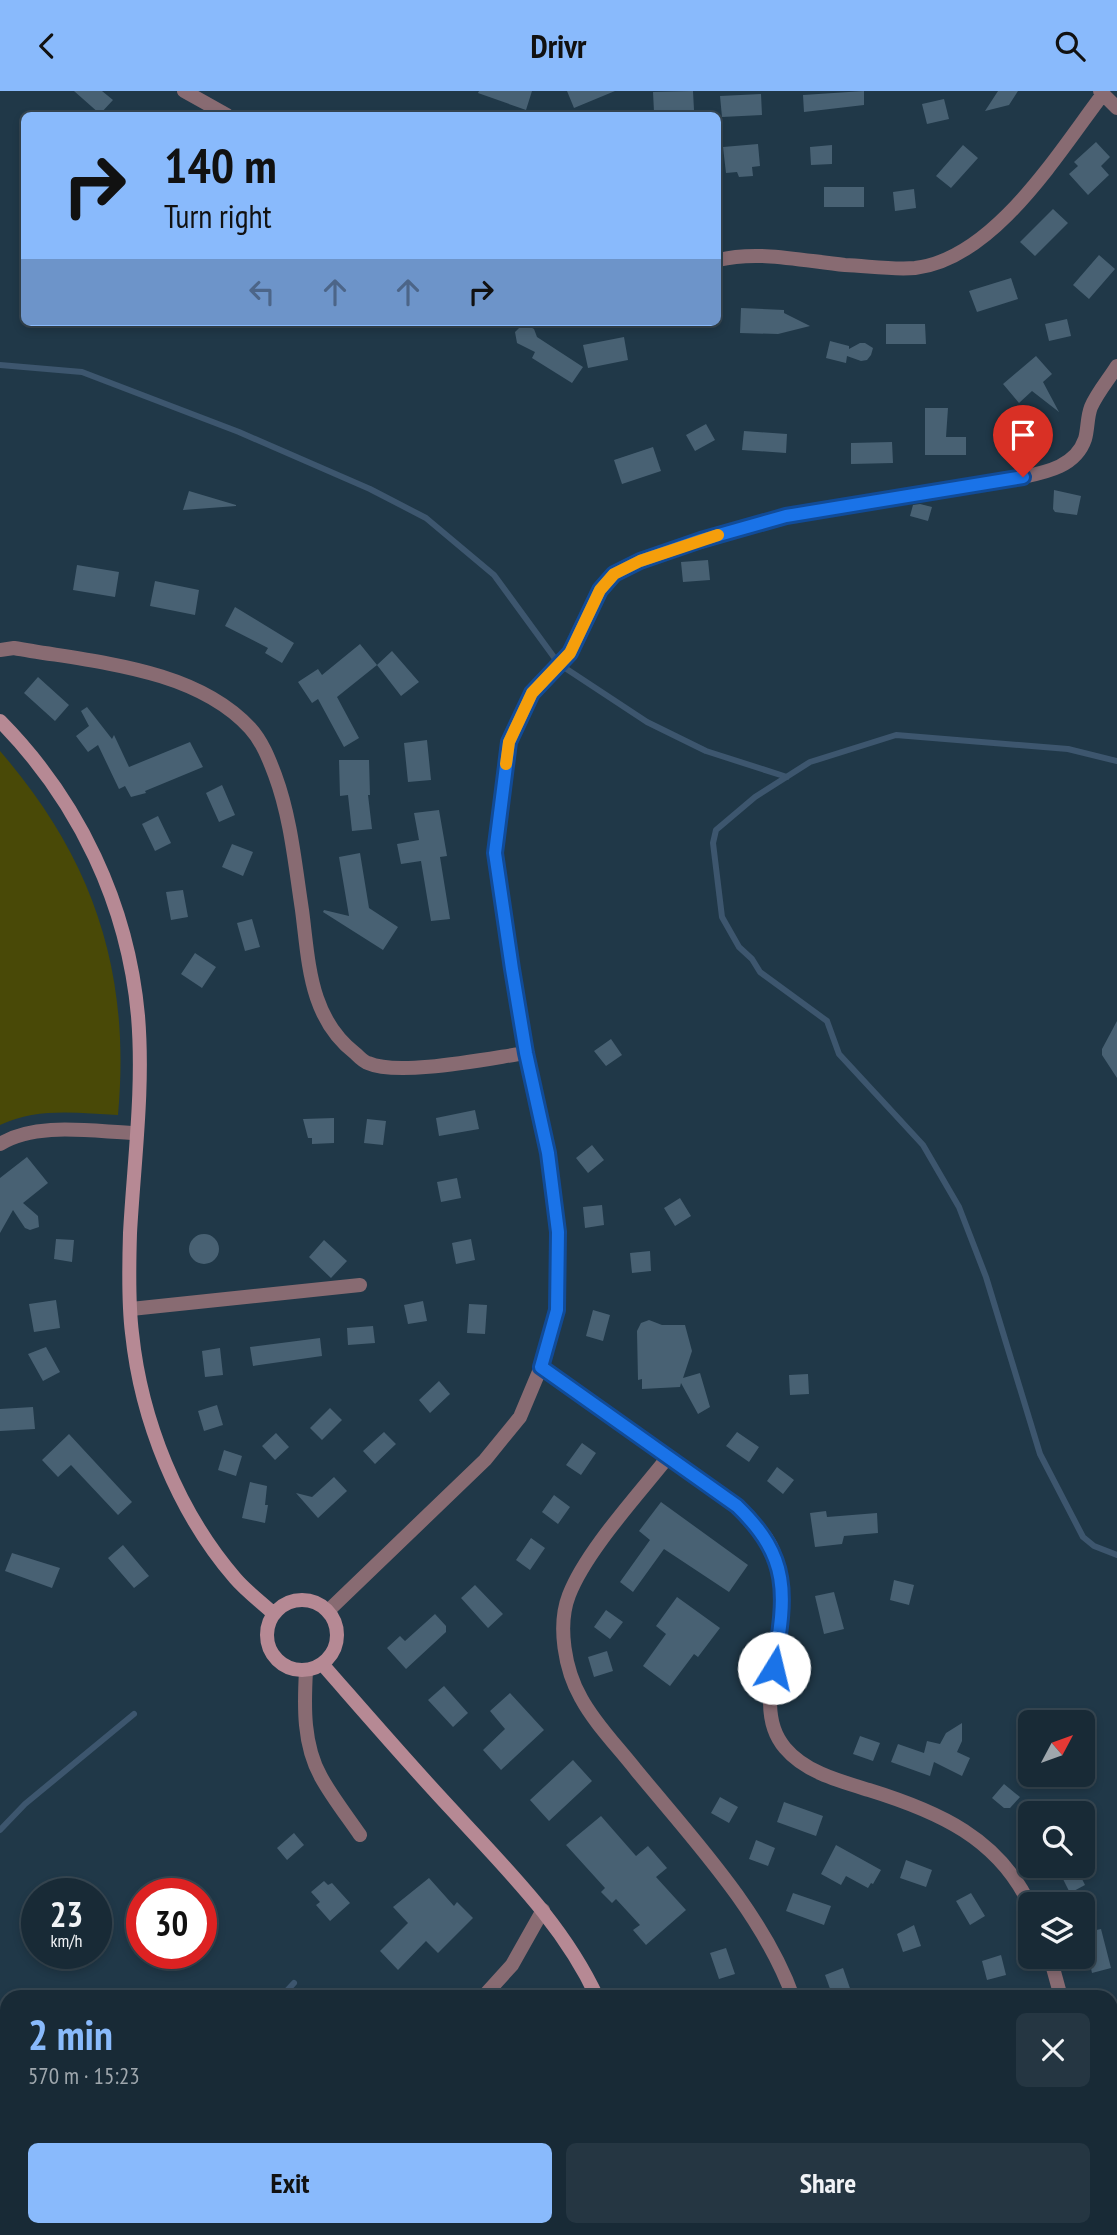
<!DOCTYPE html>
<meta charset="utf-8">
<style>
body{margin:0;font-family:"PT Sans Narrow",sans-serif;background:#253642;color:#f1f3f6;height:100vh;display:flex;flex-direction:column;font-size:26px;white-space:nowrap}
*{box-sizing:border-box;margin:0}
p{font-size:23px;color:#9fa7ad}
.icon{flex:none;width:38px;height:38px;fill:none;stroke:currentColor;stroke-width:2;stroke-linecap:round;stroke-linejoin:round}
.map{position:relative;flex:1;overflow:hidden}
.drawer{position:absolute;left:0px;top:1899px;width:1118px;height:247px;display:flex;flex-direction:column;background:#182a36;border-radius:21px 21px 0 0;box-shadow:0 4px 10px #0003,0 0 0 2px #364651}
.drawer>*{flex:none}
.banner{position:absolute;left:21px;top:21px;width:700px;height:214px;border-radius:10px;box-shadow:0 4px 10px #0003,0 0 0 2px #364651;background:#89bafc;color:#111;overflow:hidden}
.needle{width:46px;rotate:49deg}
.buttons{position:absolute;left:1018px;top:1619px;display:grid;gap:14px}
.buttons a{display:grid;place-items:center;width:77px;height:77px;border-radius:10px;background:#182a36;box-shadow:0 4px 10px #0003,0 0 0 2px #364651;font-size:35px}
.speed{position:absolute;left:21px;top:1787px;display:flex;gap:14px;font-size:35px;font-weight:700;text-align:center}
.speed>*{display:grid;place-content:center;width:91px;height:91px;border-radius:50%;background:#182a36;box-shadow:0 4px 10px #0003,0 0 0 2px #364651;line-height:1}
.speed small{font-size:18px;font-weight:400}
.speed .limit{border:10px solid #d22;background:#fff;color:#111}
.pin{position:absolute;display:grid;place-items:center;width:60px;height:60px;color:#fff;margin:-72px -30px;border-radius:50% 50% 50% 0;rotate:-45deg;box-shadow:0 0 7px #0007}
.pin .icon{rotate:45deg}
.me{position:absolute;width:77px;margin:-38px;rotate:9deg;stroke-linejoin:round;filter:drop-shadow(0 0 5px #0008)}
.turn{display:flex;align-items:center;gap:24px;height:147px;padding:0 28px;font-size:32px}
.turn .icon{width:91px;height:91px;stroke-width:2.5}
.turn b{display:block;font-size:49px;line-height:60px}
.lanes{display:flex;align-items:center;height:66px;padding:0 28px;background:#0003;justify-content:center;gap:35px;direction:ltr}
.lanes .off{opacity:.35}
.round{display:grid;place-items:center;flex:none;width:74px;height:74px;border-radius:10px;background:#253642}
.overview{display:flex;align-items:center;justify-content:space-between;height:119px;padding:0 28px}
h1{font-size:42px;font-weight:600;line-height:52px;color:#89bafc}
.button{display:flex;gap:14px;margin-top:auto;padding:14px 28px}
.button a{flex:1;height:80px;border-radius:10px;background:#89bafc;color:#111;font-size:28px;font-weight:600;line-height:80px;text-align:center}
.button a+a{background:#253642;color:#f1f3f6}
header{display:flex;justify-content:space-between;align-items:center;height:91px;padding:0 28px;background:#89bafc;color:#111;font-size:32px;font-weight:600}
.map>svg:first-child{display:block}
.green{fill:#494907}
.lines{fill:none;stroke-linecap:round;stroke-linejoin:round}
.stream{stroke:#3d566e;stroke-width:6}
.building{fill:#486173}
.street{stroke:#886b72;stroke-width:14}
.secondary{stroke:#b68994;stroke-width:14}
.route-casing{stroke:#114b97;stroke-width:18}
.route{stroke:#1a73e8;stroke-width:12}
.slow{stroke:#f59e0b;stroke-width:12}
</style>
<header><svg class="icon" aria-label="back" viewBox="0 0 24 24"><path d="M15 5l-7 7 7 7"/></svg>Drivr<svg class="icon" aria-label="search" viewBox="0 0 24 24"><circle cx="10" cy="10" r="6"/><path d="M15 15l6 6"/></svg></header>
<div class="map">
<svg width="1117" height="2144" viewBox="0 0 1117 2144">
<rect width="100%" height="100%" fill="#203848"/>
<path class="green" d="M 0,660 C 94,769 131,881 118,1024 C 78,1022 37,1016 0,1034 Z"/>
<g class="lines">
<path class="stream" d="M 0,274 L 82,281 L 239,341 L 370,398 L 426,427 L 494,484 L 559,573 L 647,631 L 706,660 L 787,686
M 1117,670 L 1068,658 L 896,644 L 810,671 L 755,706 L 716,739 L 713,752 L 722,826 L 739,856 L 752,868 L 760,881 L 827,930 L 839,963 L 923,1054 L 959,1116 L 986,1186 L 1040,1363 L 1083,1446 L 1094,1455 L 1117,1464
M 0,1739 L 25,1713 L 134,1623
M 281,1906 L 294,1892
M 83,2144 L 94,2138"/>
</g>
<path class="building" d="M 74,0 L 102,0 L 113,9 L 100,23 Z
M 479,0 L 532,0 L 526,19 L 478,2 Z
M 567,0 L 615,0 L 574,17 Z
M 693,0 L 694,19 L 654,21 L 653,1 Z
M 864,0 L 864,14 L 804,21 L 803,4 Z
M 998,0 L 1018,0 L 1009,14 L 985,20 Z
M 761,3 L 762,24 L 722,26 L 720,5 Z
M 944,8 L 949,28 L 927,33 L 922,13 Z
M 1096,51 L 1110,66 L 1101,75 L 1109,84 L 1088,104 L 1069,83 L 1078,75 L 1074,71 Z
M 758,53 L 760,75 L 752,76 L 753,85 L 739,86 L 737,81 L 726,82 L 723,56 Z
M 832,54 L 832,73 L 811,74 L 810,56 Z
M 963,54 L 978,67 L 951,97 L 936,85 Z
M 824,96 L 864,96 L 864,116 L 824,116 Z
M 914,98 L 916,117 L 895,120 L 893,101 Z
M 1053,118 L 1068,132 L 1035,165 L 1020,151 Z
M 1099,164 L 1115,178 L 1089,208 L 1073,194 Z
M 1011,187 L 1018,208 L 977,221 L 969,200 Z
M 741,217 L 784,219 L 784,222 L 810,235 L 778,243 L 740,242 Z
M 1067,228 L 1071,245 L 1049,250 L 1045,233 Z
M 886,233 L 925,233 L 926,253 L 886,253 Z
M 527,234 L 534,238 L 537,246 L 583,276 L 572,292 L 532,267 L 535,261 L 517,252 L 515,241 L 520,236 Z
M 624,246 L 628,269 L 588,277 L 583,254 Z
M 830,250 L 849,255 L 849,258 L 860,252 L 865,252 L 873,257 L 871,264 L 867,269 L 861,270 L 847,265 L 846,272 L 826,267 Z
M 1036,265 L 1052,283 L 1043,291 L 1059,321 L 1032,300 L 1019,312 L 1003,293 Z
M 925,317 L 948,317 L 946,346 L 966,346 L 966,364 L 925,364 Z
M 706,333 L 715,349 L 695,360 L 686,344 Z
M 744,340 L 787,343 L 786,362 L 742,359 Z
M 892,351 L 893,372 L 851,373 L 851,352 Z
M 653,356 L 661,380 L 622,393 L 614,369 Z
M 1054,399 L 1081,405 L 1077,424 L 1055,421 L 1053,418 Z
M 189,400 L 236,414 L 236,415 L 183,419 Z
M 920,413 L 932,416 L 928,430 L 910,425 L 913,414 Z
M 708,469 L 710,489 L 683,491 L 681,471 Z
M 77,474 L 119,481 L 115,506 L 73,499 Z
M 155,490 L 199,499 L 195,524 L 150,515 Z
M 235,516 L 294,552 L 282,572 L 265,562 L 268,557 L 225,535 Z
M 360,553 L 377,574 L 337,606 L 359,647 L 344,656 L 318,608 L 312,612 L 298,591 L 318,578 L 322,584 Z
M 392,560 L 419,591 L 401,605 L 377,574 Z
M 38,586 L 69,614 L 55,630 L 24,602 Z
M 87,616 L 112,648 L 114,644 L 129,676 L 190,651 L 203,676 L 145,700 L 146,702 L 131,706 L 125,695 L 119,698 L 98,654 L 88,661 L 76,645 L 89,635 L 81,620 Z
M 427,649 L 431,689 L 408,691 L 404,652 Z
M 339,669 L 369,669 L 370,704 L 368,704 L 372,738 L 352,740 L 348,704 L 340,705 Z
M 222,694 L 235,724 L 219,731 L 206,702 Z
M 439,719 L 447,765 L 440,766 L 450,828 L 431,830 L 421,770 L 401,773 L 397,753 L 419,749 L 414,722 Z
M 158,725 L 171,752 L 155,760 L 142,733 Z
M 232,753 L 253,761 L 243,785 L 222,776 Z
M 360,762 L 369,817 L 398,836 L 383,859 L 323,821 L 324,819 L 349,825 L 339,766 Z
M 183,799 L 188,826 L 171,829 L 166,801 Z
M 252,828 L 260,856 L 245,860 L 237,832 Z
M 195,862 L 216,876 L 202,897 L 181,883 Z
M 1117,930 L 1117,987 L 1102,964 L 1102,958 Z
M 611,948 L 622,964 L 606,975 L 594,960 Z
M 475,1019 L 479,1038 L 439,1045 L 436,1027 Z
M 334,1027 L 334,1052 L 312,1053 L 312,1047 L 308,1047 L 303,1028 Z
M 367,1028 L 386,1030 L 383,1054 L 364,1052 Z
M 592,1054 L 604,1069 L 588,1082 L 576,1067 Z
M 27,1066 L 48,1092 L 23,1112 L 38,1125 L 39,1136 L 30,1139 L 25,1137 L 13,1119 L 0,1142 L 0,1087 Z
M 457,1087 L 461,1107 L 441,1111 L 437,1091 Z
M 680,1107 L 691,1125 L 675,1135 L 664,1117 Z
M 602,1114 L 604,1134 L 585,1137 L 583,1116 Z
M189 1158a15 15 0 1 1 30 0a15 15 0 1 1-30 0Z
M 56,1148 L 74,1149 L 72,1171 L 54,1168 Z
M 471,1148 L 475,1169 L 456,1173 L 452,1152 Z
M 324,1149 L 347,1170 L 331,1187 L 309,1166 Z
M 650,1160 L 651,1180 L 632,1182 L 630,1162 Z
M 56,1209 L 60,1237 L 34,1241 L 29,1213 Z
M 423,1210 L 427,1230 L 408,1233 L 404,1214 Z
M 469,1213 L 487,1214 L 485,1243 L 467,1242 Z
M 593,1219 L 610,1224 L 603,1250 L 586,1245 Z
M 649,1229 L 662,1234 L 685,1234 L 692,1260 L 683,1287 L 700,1282 L 710,1316 L 698,1323 L 681,1292 L 680,1296 L 642,1298 L 642,1288 L 638,1289 L 637,1240 L 641,1232 Z
M 373,1235 L 375,1252 L 348,1254 L 347,1237 Z
M 320,1247 L 322,1265 L 253,1275 L 250,1256 Z
M 46,1256 L 60,1281 L 43,1290 L 28,1263 Z
M 220,1257 L 223,1284 L 205,1286 L 202,1260 Z
M 808,1283 L 809,1303 L 790,1304 L 789,1284 Z
M 439,1290 L 450,1303 L 430,1322 L 419,1309 Z
M 217,1314 L 223,1334 L 204,1340 L 198,1320 Z
M 33,1316 L 35,1338 L 0,1340 L 0,1318 Z
M 330,1317 L 342,1329 L 322,1349 L 310,1337 Z
M 384,1341 L 396,1353 L 375,1373 L 363,1360 Z
M 737,1341 L 759,1356 L 749,1371 L 726,1355 Z
M 276,1342 L 289,1356 L 275,1369 L 262,1355 Z
M 69,1343 L 132,1411 L 118,1424 L 71,1374 L 58,1386 L 42,1369 Z
M 582,1352 L 596,1362 L 581,1384 L 566,1374 Z
M 224,1359 L 242,1365 L 236,1385 L 218,1379 Z
M 777,1376 L 794,1389 L 783,1403 L 767,1390 Z
M 334,1386 L 347,1400 L 318,1427 L 296,1402 L 312,1406 Z
M 250,1391 L 267,1395 L 265,1414 L 268,1414 L 265,1432 L 242,1427 Z
M 554,1404 L 570,1416 L 558,1433 L 542,1421 Z
M 661,1411 L 748,1474 L 729,1501 L 664,1458 L 633,1501 L 620,1491 L 650,1449 L 639,1440 Z
M 826,1420 L 827,1426 L 877,1422 L 878,1442 L 844,1445 L 842,1453 L 815,1456 L 810,1422 Z
M 531,1447 L 545,1457 L 530,1479 L 516,1469 Z
M 123,1454 L 149,1485 L 134,1497 L 108,1467 Z
M 12,1462 L 60,1477 L 52,1497 L 5,1480 Z
M 894,1489 L 914,1494 L 909,1514 L 890,1509 Z
M 475,1494 L 503,1523 L 488,1537 L 461,1507 Z
M 834,1501 L 844,1538 L 824,1543 L 815,1505 Z
M 677,1506 L 720,1537 L 698,1566 L 694,1563 L 670,1595 L 643,1575 L 666,1543 L 656,1535 Z
M 606,1519 L 623,1531 L 610,1548 L 594,1536 Z
M 435,1523 L 446,1535 L 446,1541 L 406,1578 L 387,1557 L 400,1545 L 405,1550 Z
M 607,1560 L 613,1580 L 594,1586 L 588,1566 Z
M 444,1595 L 468,1622 L 453,1636 L 428,1609 Z
M 510,1602 L 544,1639 L 501,1679 L 483,1659 L 505,1638 L 490,1620 Z
M 962,1632 L 962,1650 L 957,1661 L 970,1667 L 962,1685 L 934,1671 L 930,1685 L 891,1671 L 898,1653 L 924,1662 L 927,1650 L 940,1653 L 946,1642 Z
M 860,1645 L 880,1652 L 873,1670 L 853,1663 Z
M 573,1669 L 592,1690 L 549,1730 L 530,1709 Z
M 1004,1693 L 1020,1706 L 1010,1717 L 1004,1717 L 992,1707 Z
M 720,1706 L 738,1716 L 729,1732 L 711,1722 Z
M 784,1711 L 823,1725 L 816,1745 L 777,1731 Z
M 601,1725 L 636,1765 L 648,1755 L 667,1777 L 656,1786 L 686,1819 L 646,1854 L 633,1839 L 640,1834 L 616,1808 L 612,1812 L 601,1801 L 605,1797 L 566,1754 Z
M 294,1742 L 304,1754 L 287,1769 L 277,1757 Z
M 756,1749 L 775,1757 L 768,1775 L 749,1768 Z
M 836,1754 L 881,1779 L 873,1793 L 871,1792 L 868,1797 L 846,1785 L 841,1794 L 821,1783 Z
M 906,1769 L 932,1779 L 926,1796 L 900,1787 Z
M 1056,1774 L 1075,1774 L 1085,1794 L 1070,1802 Z
M 429,1787 L 454,1815 L 457,1811 L 473,1827 L 438,1862 L 426,1850 L 398,1879 L 380,1860 L 408,1832 L 393,1816 Z
M 324,1790 L 328,1794 L 332,1792 L 350,1812 L 330,1830 L 316,1814 L 320,1811 L 311,1801 Z
M 793,1802 L 831,1815 L 824,1834 L 786,1820 Z
M 971,1802 L 985,1825 L 970,1834 L 956,1810 Z
M 914,1834 L 921,1855 L 903,1861 L 897,1843 Z
M 1101,1838 L 1111,1877 L 1092,1882 L 1083,1842 Z
M 726,1857 L 735,1883 L 719,1888 L 710,1862 Z
M 1001,1864 L 1006,1884 L 987,1889 L 982,1870 Z
M 843,1877 L 853,1906 L 833,1906 L 825,1884 Z"/>
<g class="lines">
<path class="street" d="M 184,0 L 227,24
M 1100,0 L 1117,17
M 718,169 C 759,159 804,170 845,174 C 868,175 893,179 915,177 C 994,168 1058,62 1103,3
M 0,559 L 14,557 C 91,571 194,576 250,637 C 262,650 269,668 275,684 C 291,727 295,774 302,819 C 309,872 309,927 356,963 C 359,966 364,971 368,972 C 399,986 490,967 526,962
M 0,1053 C 37,1030 95,1041 137,1042
M 131,1218 L 360,1194
M 541,1276 L 737,1415 C 749,1427 763,1439 771,1455 C 782,1478 783,1503 782,1528 C 779,1569 755,1622 785,1657 C 805,1681 839,1690 869,1699 C 937,1720 1000,1747 1031,1817
M 668,1366 C 638,1404 586,1460 569,1504 C 557,1535 565,1579 581,1607 C 595,1633 618,1656 636,1679 C 692,1747 763,1822 793,1906
M 328,1520 L 485,1369 L 520,1326 L 541,1276 L 557,1219 L 558,1141 L 548,1061 L 526,962 L 495,762 L 509,651 L 532,602 L 570,562 L 600,499 L 614,483 L 640,469 L 786,425 L 1023,386 C 1047,381 1076,375 1085,348 C 1088,338 1087,326 1091,316 C 1097,302 1109,288 1117,275
M 306,1580 C 304,1615 303,1654 321,1686 C 332,1706 347,1725 360,1744
M 1050,1866 L 1061,1906
M 483,1906 L 512,1874 L 543,1819
M 1020,2140 L 1041,2144
M 326,2144 L 329,2138
M 720,2144 L 731,2138"/>
<path class="secondary" d="M 0,630 C 79,710 128,814 138,925 C 144,997 134,1070 130,1142 C 129,1174 128,1210 132,1242 C 141,1329 178,1421 235,1487 C 246,1500 261,1511 274,1523
M267 1544a35 35 0 1 1 70 0a35 35 0 1 1-70 0Z
M 323,1574 C 366,1623 409,1673 454,1721 C 507,1779 563,1833 597,1906
M 692,2138 L 694,2144"/>
</g>
<g class="lines">
<defs>
<path id="route" d="M 774,1577 C 785,1506 793,1469 737,1415 L 541,1276 L 557,1219 L 558,1141 L 548,1062 L 526,962 L 512,878 L 495,762 L 509,651 L 532,602 L 570,562 L 600,499 L 614,483 L 640,470 L 701,449 L 786,425 L 1023,386"/>
</defs>
<use href="#route" class="route-casing"/>
<use href="#route" class="route"/>
<path class="slow" d="M 506,673 L 509,651 L 532,602 L 570,562 L 600,499 L 614,483 L 640,470 L 718,444"/>
</g>
</svg>
<div class="buttons">
<a><svg class="needle" viewBox="-14 -14 28 28"><path d="M0-13l5 13h-10z" fill="#e53935"/><path d="M0 13l5-13h-10z" fill="#9fa7ad"/></svg></a>
<a><svg class="icon" aria-label="search" viewBox="0 0 24 24"><circle cx="10" cy="10" r="6"/><path d="M15 15l6 6"/></svg></a>
<a><svg class="icon" aria-label="layers" viewBox="0 0 24 24"><path d="M12 4l9 5-9 5-9-5zM3 14l9 5 9-5"/></svg></a>
</div>
<div class="speed"><div>23<small>km/h</small></div><div class="limit">30</div></div>
<div class="pin" style="left:1023px;top:386px;background:#d93025"><svg class="icon" aria-label="arrive" viewBox="0 0 24 24"><path d="M6 21V4h12l-3 4 3 4H6"/></svg></div>
<svg class="me" style="left:774px;top:1577px" viewBox="-20 -20 40 40"><circle r="19" fill="#fff"/><path d="M0-13L10 11 0 6-10 11z" fill="#1a73e8"/></svg>
<div class="banner">
<div class="turn"><svg class="icon" aria-label="right" viewBox="0 0 24 24"><path d="M7 20v-9h11M14 6l5 5-5 5"/></svg><div><b>140 m</b>Turn right</div></div>
<div class="lanes"><svg class="icon off" aria-label="left" viewBox="0 0 24 24"><path d="M17 20v-9H6M10 6l-5 5 5 5"/></svg><svg class="icon off" aria-label="ahead" viewBox="0 0 24 24"><path d="M12 20V5M6 11l6-6 6 6"/></svg><svg class="icon off" aria-label="ahead" viewBox="0 0 24 24"><path d="M12 20V5M6 11l6-6 6 6"/></svg><svg class="icon" aria-label="right" viewBox="0 0 24 24"><path d="M7 20v-9h11M14 6l5 5-5 5"/></svg></div>
</div>
<section class="drawer">
<div class="overview"><div><h1>2 min</h1><p>570 m · 15:23</p></div><a class="round"><svg class="icon" aria-label="close" viewBox="0 0 24 24"><path d="M6 6l12 12M18 6L6 18"/></svg></a></div>
<div class="button"><a>Exit</a><a>Share</a></div>
</section>
</div>
